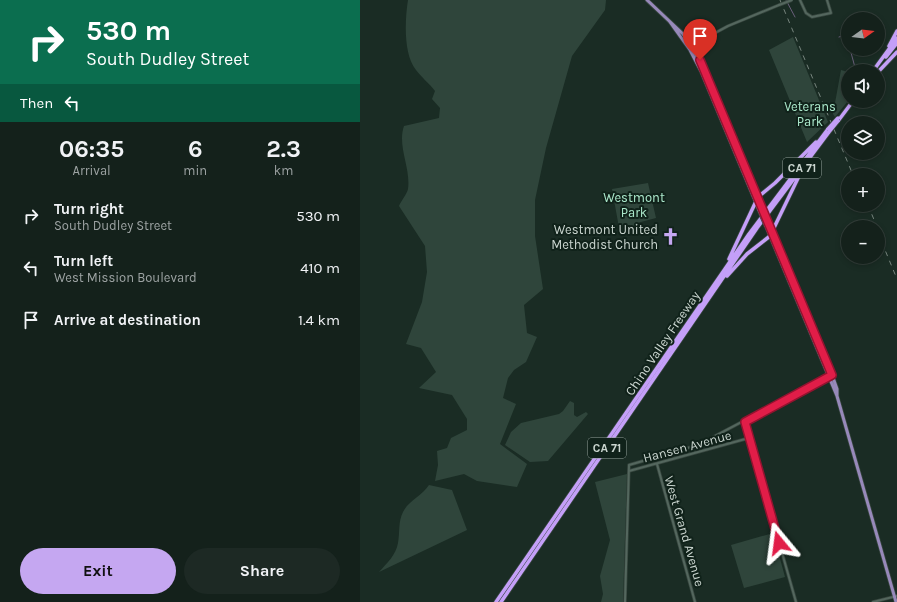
<!DOCTYPE html>
<meta charset="utf-8">
<style>
body{margin:0;font-family:Karla,sans-serif;background:#1d2924;color:#f1f3f6;height:100vh;display:flex;flex-direction:column;font-size:15px;white-space:nowrap}
*{box-sizing:border-box;margin:0}
p{font-size:13px;color:#9da3a3}
.icon{flex:none;width:22px;height:22px;fill:none;stroke:currentColor;stroke-width:2;stroke-linecap:round;stroke-linejoin:round}
.map{position:relative;flex:1;overflow:hidden}
.sheet{display:flex;flex-direction:column;background:#14211b;width:360px}
.sheet>*{flex:none}
.hud{background:#0b6e4f;color:#fff;overflow:hidden}
.needle{width:26px;rotate:76deg}
.tools{position:absolute;left:481px;top:12px;display:grid;gap:8px}
.tools a{display:grid;place-items:center;width:44px;height:44px;border-radius:50%;background:#14211b;box-shadow:0 2px 6px #0003,0 0 0 1px #333e3a;font-size:20px}
.pin{position:absolute;display:grid;place-items:center;width:34px;height:34px;color:#fff;margin:-41px -17px;border-radius:50% 50% 50% 0;rotate:-45deg;box-shadow:0 0 4px #0007}
.pin .icon{rotate:45deg}
.me{position:absolute;width:44px;margin:-22px;rotate:344deg;stroke-linejoin:round;filter:drop-shadow(0 0 3px #0008)}
.turn{display:flex;align-items:center;gap:14px;height:84px;padding:0 20px;font-size:18px}
.turn .icon{width:52px;height:52px;stroke-width:2.5}
.turn b{display:block;font-size:28px;line-height:34px}
.then{display:flex;align-items:center;height:38px;padding:0 20px;background:#0003;gap:8px;font-size:15px}
.eta{display:flex;justify-content:space-evenly;align-items:center;height:68px;text-align:center}
.eta b{font-size:24px;font-weight:700;line-height:28px}
.cta{display:flex;gap:8px;margin-top:auto;padding:8px 20px}
.cta a{flex:1;height:46px;border-radius:24px;background:#c5a7f1;color:#111;font-size:16px;font-weight:700;line-height:46px;text-align:center}
.cta a+a{background:#1d2924;color:#f1f3f6}
ul{padding:0;list-style:none}
li{display:flex;align-items:center;gap:12px;height:52px;padding:0 20px}
li div{flex:1}
li b{display:block;font-size:15px}
li em{font-style:normal}
main{display:flex;flex:1;min-height:0}
.map>svg:first-child{display:block}
.green{fill:#2f453b}
.lines{fill:none;stroke-linecap:round;stroke-linejoin:round}
.stream{stroke:#6a5f7b;stroke-width:1}
.tertiary-casing{stroke:#37463f;stroke-width:3.5}
.primary-casing{stroke:#37463f;stroke-width:4.5}
.motorway-casing{stroke:#37463f;stroke-width:5}
.tertiary{stroke:#54675e;stroke-width:2}
.primary{stroke:#9789ba;stroke-width:3}
.motorway{stroke:#c49ff8;stroke-width:3.5}
.rail{stroke:#77857e;stroke-width:1;stroke-dasharray:5 5;stroke-linecap:butt}
.tertiary-bridge-casing{stroke:#37463f;stroke-width:3.5;stroke-linecap:butt}
.primary-bridge-casing{stroke:#37463f;stroke-width:4.5;stroke-linecap:butt}
.motorway-bridge-casing{stroke:#37463f;stroke-width:5;stroke-linecap:butt}
.tertiary-bridge{stroke:#54675e;stroke-width:2}
.primary-bridge{stroke:#9789ba;stroke-width:3}
.motorway-bridge{stroke:#c49ff8;stroke-width:3.5}
.route-casing{stroke:#92132f;stroke-width:10}
.route{stroke:#e11d48;stroke-width:7}
.labels{text-anchor:middle;stroke-width:4;stroke-linejoin:round;paint-order:stroke}
.shield{fill:#10221a;stroke:#929f99;stroke-width:1}
.shield-label{font-size:12px;font-weight:bold;fill:#cad5cf}
.park-label{font-size:13px;fill:#ace9cc;stroke:#10221a}
.poi-label{font-size:13px;fill:#cad5cf;stroke:#10221a;text-anchor:end}
.street-label{font-size:13px;fill:#cad5cf;stroke:#10221a}
</style>
<main>
<section class="sheet">
<div class="hud">
<div class="turn"><svg class="icon" aria-label="right" viewBox="0 0 24 24"><path d="M7 20v-9h11M14 6l5 5-5 5"/></svg><div><b>530 m</b>South Dudley Street</div></div>
<div class="then">Then<svg class="icon" aria-label="left" viewBox="0 0 24 24"><path d="M17 20v-9H6M10 6l-5 5 5 5"/></svg></div>
</div>
<div class="eta">
<div><b>06:35</b><p>Arrival</p></div>
<div><b>6</b><p>min</p></div>
<div><b>2.3</b><p>km</p></div>
</div>
<ul>
<li><svg class="icon" aria-label="right" viewBox="0 0 24 24"><path d="M7 20v-9h11M14 6l5 5-5 5"/></svg><div><b>Turn right</b><p>South Dudley Street</p></div><em>530 m</em></li>
<li><svg class="icon" aria-label="left" viewBox="0 0 24 24"><path d="M17 20v-9H6M10 6l-5 5 5 5"/></svg><div><b>Turn left</b><p>West Mission Boulevard</p></div><em>410 m</em></li>
<li><svg class="icon" aria-label="arrive" viewBox="0 0 24 24"><path d="M6 21V4h12l-3 4 3 4H6"/></svg><div><b>Arrive at destination</b></div><em>1.4 km</em></li>
</ul>
<div class="cta"><a>Exit</a><a>Share</a></div>
</section>
<div class="map">
<svg width="537" height="602" viewBox="0 0 537 602">
<rect width="100%" height="100%" fill="#1a2c24"/>
<path class="green" d="M 48,0 L 246,0 L 245,10 L 212,56 L 186,148 L 175,200 L 175,236 L 183,289 L 164,305 L 167,333 L 177,337 L 166,362 L 154,370 L 148,378 L 143,398 L 156,404 L 140,444 L 167,464 L 157,487 L 117,481 L 104,474 L 75,481 L 78,465 L 77,451 L 87,448 L 91,438 L 107,430 L 107,419 L 92,395 L 59,388 L 76,372 L 61,348 L 46,344 L 62,302 L 67,272 L 65,246 L 39,206 C 41,201 47,194 48,189 C 51,168 37,146 44,126 L 79,118 L 80,108 L 72,99 L 75,91 C 69,83 61,77 56,70 C 43,54 45,19 48,0 Z
M 433,37 L 468,122 L 447,142 L 409,50 Z
M 481,70 L 488,72 L 488,101 L 475,117 L 473,114 Z
M 288,183 L 296,218 L 277,223 L 278,226 L 274,227 L 274,229 L 260,233 L 252,189 Z
M 210,401 L 214,403 L 214,415 L 217,417 L 226,412 L 228,414 L 188,461 L 170,462 L 145,445 L 151,432 L 161,423 L 199,414 L 203,411 Z
M 267,474 L 263,602 L 241,602 L 243,594 L 240,576 L 250,540 L 235,482 Z
M 69,485 L 92,490 L 107,530 L 19,572 C 27,563 36,555 38,543 C 40,532 38,522 43,512 C 49,500 62,496 69,485 Z
M 413,533 L 425,577 L 384,588 L 371,545 Z"/>
<g class="lines">
<path class="stream" d="M 426,0 L 435,17
M 484,35 L 488,42
M 479,37 L 482,36
M 490,49 L 496,71"/>
<defs>
<path id="tertiary" d="M 440,0 L 446,13 L 452,17 L 471,13 L 467,0
M 329,47 L 368,26 L 419,5
M 385,422 L 436,602
M 297,464 L 335,602
M 269,471 L 389,438
M 265,602 L 269,465 L 338,445 L 469,376
M 513,602 L 537,596"/>
<path id="primary" d="M 287,0 L 323,34 L 343,66 L 402,206
M 310,22 L 330,50 L 341,71 L 399,210
M 409,223 L 471,372 L 477,389 L 477,396
M 406,226 L 477,396 L 536,602"/>
<path id="motorway" d="M 529,46 L 537,31
M 526,57 L 537,43
M 513,71 L 537,38
M 518,72 L 537,52
M 478,121 L 493,101
M 369,259 L 398,197 L 415,183 L 456,142
M 367,276 L 387,254 L 410,236 L 440,174
M 136,602 L 389,234 L 468,129
M 141,602 L 397,228 L 469,132"/>
</defs>
<use href="#tertiary" class="tertiary-casing"/>
<use href="#primary" class="primary-casing"/>
<use href="#motorway" class="motorway-casing"/>
<use href="#tertiary" class="tertiary"/>
<use href="#primary" class="primary"/>
<use href="#motorway" class="motorway"/>
<path class="rail" d="M 420,0 L 493,175
M 508,205 L 517,227
M 518,233 L 537,279"/>
<defs>
<path id="tertiary-bridge" d="M 419,5 L 432,0"/>
<path id="primary-bridge" d="M 402,206 L 409,223
M 399,210 L 406,226"/>
<path id="motorway-bridge" d="M 468,129 L 478,118
M 469,132 L 478,121"/>
</defs>
<use href="#tertiary-bridge" class="tertiary-bridge-casing"/>
<use href="#primary-bridge" class="primary-bridge-casing"/>
<use href="#motorway-bridge" class="motorway-bridge-casing"/>
<use href="#tertiary-bridge" class="tertiary-bridge"/>
<use href="#primary-bridge" class="primary-bridge"/>
<use href="#motorway-bridge" class="motorway-bridge"/>
</g>
<g class="lines">
<defs>
<path id="route" d="M 340,60 L 472,375 L 385,422 L 419,543"/>
</defs>
<use href="#route" class="route-casing"/>
<use href="#route" class="route"/>
</g>
<defs>
<symbol id="church-bare" viewBox="-9 -9 18 18"><path d="M-1.2-6h2.4v3.5h3.3v2.4h-3.3V6h-2.4V-.1h-3.3v-2.4h3.3Z" fill="#c5a7f1" stroke="#10221a" stroke-width="2.5" paint-order="stroke"/></symbol>
</defs>
<g fill-rule="evenodd">
<use href="#church-bare" x="298" y="224" width="25" height="25"/>
</g>
<g class="labels">
<g class="shield">
<rect x="423" y="158" width="38" height="20" rx="3"/>
<rect x="228" y="438" width="38" height="20" rx="3"/>
</g>
<g class="shield-label">
<text x="442" y="172">CA 71</text>
<text x="247" y="452">CA 71</text>
</g>
<g class="park-label">
<text x="450" y="111">Veterans<tspan x="450" dy="15">Park</tspan></text>
<text x="274" y="202">Westmont<tspan x="274" dy="15">Park</tspan></text>
</g>
<g class="poi-label">
<text x="298" y="234">Westmont United<tspan x="298" dy="15">Methodist Church</tspan></text>
</g>
<g class="street-label">
<text transform="translate(302 343) rotate(-56)" y="5">Chino Valley Freeway</text>
<text transform="translate(327 446) rotate(-15)" y="5">Hansen Avenue</text>
<text transform="translate(325 531) rotate(74)" y="5">West Grand Avenue</text>
</g>
</g>
</svg>
<div class="tools">
<a><svg class="needle" viewBox="-14 -14 28 28"><path d="M0-13l5 13h-10z" fill="#e53935"/><path d="M0 13l5-13h-10z" fill="#9da3a3"/></svg></a>
<a><svg class="icon" aria-label="sound" viewBox="0 0 24 24"><path d="M4 9h4l5-4v14l-5-4H4zM17 9q2 3 0 6"/></svg></a>
<a><svg class="icon" aria-label="layers" viewBox="0 0 24 24"><path d="M12 4l9 5-9 5-9-5zM3 14l9 5 9-5"/></svg></a>
<a>+</a>
<a>−</a>
</div>
<div class="pin" style="left:340px;top:60px;background:#d93025"><svg class="icon" aria-label="arrive" viewBox="0 0 24 24"><path d="M6 21V4h12l-3 4 3 4H6"/></svg></div>
<svg class="me" style="left:419px;top:543px" viewBox="-20 -20 40 40"><path d="M0-17L14 15 0 8-14 15z" fill="#e11d48" stroke="#fff" stroke-width="4"/></svg>
</div>
</main>
